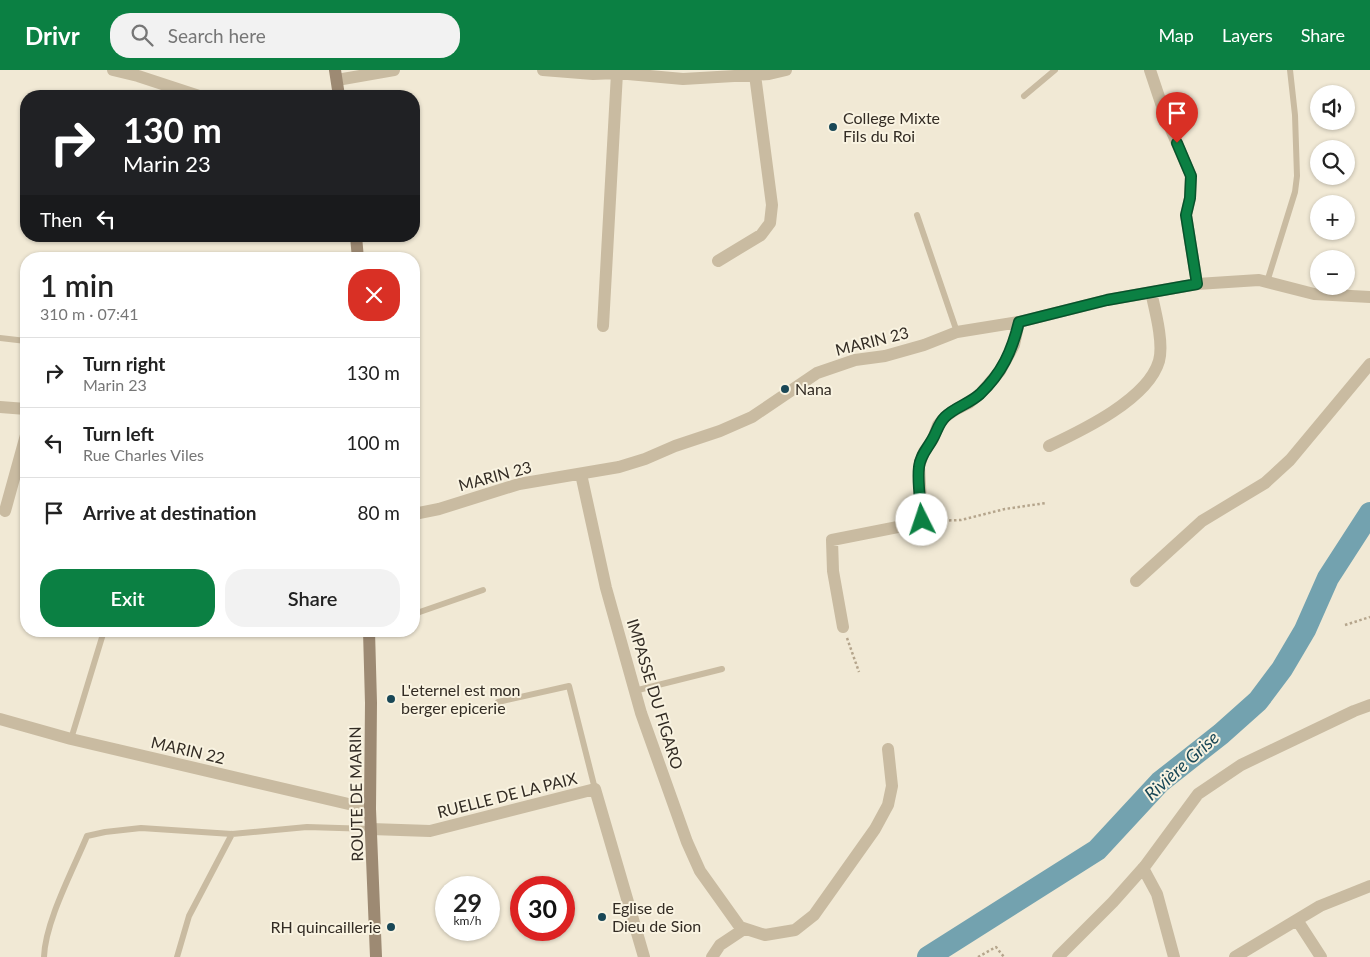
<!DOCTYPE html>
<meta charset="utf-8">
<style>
body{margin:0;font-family:Lato,sans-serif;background:#f2f2f2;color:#222;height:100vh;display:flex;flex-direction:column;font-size:19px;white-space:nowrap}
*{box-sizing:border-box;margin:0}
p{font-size:16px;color:#767676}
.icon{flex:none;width:28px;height:28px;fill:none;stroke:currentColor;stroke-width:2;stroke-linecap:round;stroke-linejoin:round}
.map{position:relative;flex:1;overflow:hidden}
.details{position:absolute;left:20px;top:182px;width:400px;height:385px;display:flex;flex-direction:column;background:#fff;border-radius:20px;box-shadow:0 1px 4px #0004}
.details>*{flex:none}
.top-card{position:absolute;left:20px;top:20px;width:400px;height:152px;border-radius:20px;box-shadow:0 1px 4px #0004;background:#202124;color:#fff;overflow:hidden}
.tools{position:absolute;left:1310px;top:15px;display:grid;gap:10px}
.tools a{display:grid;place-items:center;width:45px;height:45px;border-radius:50%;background:#fff;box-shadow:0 1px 4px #0004;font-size:25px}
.speed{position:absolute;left:435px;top:806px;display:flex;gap:10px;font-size:25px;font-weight:700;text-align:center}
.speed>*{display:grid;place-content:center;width:65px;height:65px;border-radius:50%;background:#fff;box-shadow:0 1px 4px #0004;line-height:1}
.speed small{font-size:12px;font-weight:400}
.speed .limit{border:8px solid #d22;background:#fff;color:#111}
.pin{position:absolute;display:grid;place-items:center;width:42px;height:42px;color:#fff;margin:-51px -21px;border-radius:50% 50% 50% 0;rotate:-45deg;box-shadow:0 0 5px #0007}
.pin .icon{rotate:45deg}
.me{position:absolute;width:55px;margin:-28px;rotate:356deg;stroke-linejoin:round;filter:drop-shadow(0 0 4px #0008)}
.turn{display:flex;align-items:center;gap:18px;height:105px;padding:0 20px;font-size:22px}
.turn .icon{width:65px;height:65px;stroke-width:2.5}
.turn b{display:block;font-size:35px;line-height:42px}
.then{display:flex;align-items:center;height:48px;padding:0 20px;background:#0003;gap:10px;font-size:19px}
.round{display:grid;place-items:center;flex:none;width:52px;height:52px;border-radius:20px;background:#f2f2f2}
.headline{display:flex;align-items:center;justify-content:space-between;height:85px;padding:0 20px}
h1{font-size:30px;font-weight:600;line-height:38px}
.cta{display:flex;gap:10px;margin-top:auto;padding:10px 20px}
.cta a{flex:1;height:58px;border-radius:20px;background:#0b8043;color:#fff;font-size:20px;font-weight:600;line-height:58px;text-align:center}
.cta a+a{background:#f2f2f2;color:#222}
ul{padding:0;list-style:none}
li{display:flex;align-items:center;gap:15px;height:70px;padding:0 20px;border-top:1px solid #e0e0e0}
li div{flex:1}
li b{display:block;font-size:19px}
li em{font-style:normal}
header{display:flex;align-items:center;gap:30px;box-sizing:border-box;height:70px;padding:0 25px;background:#0b8043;color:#fff}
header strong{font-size:24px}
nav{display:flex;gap:28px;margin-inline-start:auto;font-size:18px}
.search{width:350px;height:45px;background:#f2f2f2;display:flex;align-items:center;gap:12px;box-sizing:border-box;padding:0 18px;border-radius:20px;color:#767676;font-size:19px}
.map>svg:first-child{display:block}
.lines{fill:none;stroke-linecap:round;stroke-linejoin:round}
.river{stroke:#73a2af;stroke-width:22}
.path{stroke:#b5a58c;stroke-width:2.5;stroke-dasharray:2.5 2.5;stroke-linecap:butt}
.service{stroke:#c9bba1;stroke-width:6}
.minor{stroke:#c9bba1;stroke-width:12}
.secondary{stroke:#9d8a73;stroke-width:12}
.route-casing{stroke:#07532c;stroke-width:12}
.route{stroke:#0b8043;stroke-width:9}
.poi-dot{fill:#194756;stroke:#f9f3e1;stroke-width:2}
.labels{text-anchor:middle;stroke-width:4;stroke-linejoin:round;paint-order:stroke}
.poi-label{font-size:16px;fill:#332c24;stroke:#f9f3e1;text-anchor:start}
.street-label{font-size:16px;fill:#332c24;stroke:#f9f3e1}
.water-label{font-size:18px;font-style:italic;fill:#194756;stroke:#f9f3e1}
</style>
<header>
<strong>Drivr</strong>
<div class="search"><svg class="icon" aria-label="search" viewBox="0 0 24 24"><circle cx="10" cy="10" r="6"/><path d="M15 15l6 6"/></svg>Search here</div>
<nav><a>Map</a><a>Layers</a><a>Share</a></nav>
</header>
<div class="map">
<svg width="1370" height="887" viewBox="0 0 1370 887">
<rect width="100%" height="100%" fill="#f1e9d5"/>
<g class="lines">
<path class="river" d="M 928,887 L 1097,780 L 1160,712 L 1221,664 L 1258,631 L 1282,599 L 1305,560 L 1328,508 L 1370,443"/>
<path class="path" d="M 934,451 L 961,450 L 1005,439 L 1046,433
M 1345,555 L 1370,547
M 847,568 L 859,602
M 978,887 L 996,877 L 1004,887"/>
<path class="service" d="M 1024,26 L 1055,0
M 917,145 L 957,262
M 1267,212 L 1295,122 L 1297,106 L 1295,45 L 1290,0
M 0,268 L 26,271
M 414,544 L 483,520
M 634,621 L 722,599
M 498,632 L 569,616 L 595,719
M 71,669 L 103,564
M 44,887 C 45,852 73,800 87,766 L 105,762 L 141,758 L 232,764 L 307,757 L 371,759
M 177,887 L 189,846 L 232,764"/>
<path class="minor" d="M 113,0 L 138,6 L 199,26
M 543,0 L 593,4 L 617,3 L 683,9 L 769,4 L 786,0
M 1150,0 L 1166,48 L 1191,106 L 1190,128 L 1186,145 L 1197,214
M 337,10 L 394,0
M 718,191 L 761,165 L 770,153 L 772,135 L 755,5
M 603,256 L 617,3
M 0,337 L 26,339
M 1049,376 C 1083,360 1148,329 1159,291 C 1164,273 1155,240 1151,222
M 581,404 L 606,518 L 641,643 L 687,772 L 700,801 L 740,857 L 765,865 L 795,860 L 814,845 L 875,759 L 888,735 L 892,716 L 888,679
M 5,441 L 26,365
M 414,444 L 439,439 L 519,414 L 619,397 L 645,389 L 675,376 L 720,361 L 752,347 L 817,303 L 855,290 L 885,286 L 924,275 L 957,262 L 1019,252 L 1107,230 L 1197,214 L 1259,210 L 1314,224 L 1370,227
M 1136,511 L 1202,451 L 1265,413 L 1290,390 L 1370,294
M 843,557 L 833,501 L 832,470 L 918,453 L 922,450 L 919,396 L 924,382 L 933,369 L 938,355 L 946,346 L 955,340 L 969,333 L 981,323 L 1000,301 L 1014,275 L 1019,252
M 0,649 L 71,669 L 370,739
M 371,759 L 430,761 L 595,719 L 644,887
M 1143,798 L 1157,824 L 1174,887
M 1297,850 L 1321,887
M 712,887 L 720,875 L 744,859
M 1058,887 L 1113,832 L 1145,796 L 1198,724 L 1241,695 L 1354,641 L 1370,635
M 1235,887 L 1320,836 L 1370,816"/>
<path class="secondary" d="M 335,0 L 339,26
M 356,166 L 358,189
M 369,561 L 371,633 L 370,739 L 376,887"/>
</g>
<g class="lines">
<defs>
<path id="route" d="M 922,450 C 921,433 917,414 919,397 C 920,386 927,379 932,370 C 937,362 938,354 945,347 C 955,337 969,334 980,324 C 1002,303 1012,281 1019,252 L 1107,230 L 1197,214 L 1186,145 L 1190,128 L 1191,106 L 1177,73"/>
</defs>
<use href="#route" class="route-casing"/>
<use href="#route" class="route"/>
</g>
<g class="poi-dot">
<circle cx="833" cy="57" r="5"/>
<circle cx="785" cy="319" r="5"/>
<circle cx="391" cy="629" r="5"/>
<circle cx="602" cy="847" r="5"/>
<circle cx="391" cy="857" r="5"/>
</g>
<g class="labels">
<g class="poi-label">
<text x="843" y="54">College Mixte<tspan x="843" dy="18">Fils du Roi</tspan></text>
<text x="795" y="325">Nana</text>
<text x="401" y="626">L'eternel est mon<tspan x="401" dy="18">berger epicerie</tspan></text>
<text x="612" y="844">Eglise de<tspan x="612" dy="18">Dieu de Sion</tspan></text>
<text x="381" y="863" text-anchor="end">RH quincaillerie</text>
</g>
<g class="street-label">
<text transform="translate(872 271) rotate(-14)" y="6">MARIN 23</text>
<text transform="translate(495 406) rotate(-15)" y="6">MARIN 23</text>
<text transform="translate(655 624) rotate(73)" y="6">IMPASSE DU FIGARO</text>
<text transform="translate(188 680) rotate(13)" y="6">MARIN 22</text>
<text transform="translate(356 724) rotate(-91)" y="6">ROUTE DE MARIN</text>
<text transform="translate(507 725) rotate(-14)" y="6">RUELLE DE LA PAIX</text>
</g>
<g class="water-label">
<text transform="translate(1182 696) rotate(-42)" y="6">Rivière Grise</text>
</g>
</g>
</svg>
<div class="tools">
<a><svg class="icon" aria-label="sound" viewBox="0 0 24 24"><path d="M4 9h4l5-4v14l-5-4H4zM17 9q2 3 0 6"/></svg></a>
<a><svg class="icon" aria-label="search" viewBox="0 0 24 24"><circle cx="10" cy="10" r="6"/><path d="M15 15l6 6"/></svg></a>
<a>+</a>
<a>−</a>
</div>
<div class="speed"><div>29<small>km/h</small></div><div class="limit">30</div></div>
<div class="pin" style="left:1177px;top:73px;background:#d93025"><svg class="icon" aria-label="arrive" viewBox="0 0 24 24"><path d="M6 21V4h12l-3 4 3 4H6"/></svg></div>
<svg class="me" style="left:922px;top:450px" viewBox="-20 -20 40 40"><circle r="19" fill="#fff"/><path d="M0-13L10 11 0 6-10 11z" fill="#0b8043"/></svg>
<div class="top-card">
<div class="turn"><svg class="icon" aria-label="right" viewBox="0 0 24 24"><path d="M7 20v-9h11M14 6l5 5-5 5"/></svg><div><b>130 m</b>Marin 23</div></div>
<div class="then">Then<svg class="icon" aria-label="left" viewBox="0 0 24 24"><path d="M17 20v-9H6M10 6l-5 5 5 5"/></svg></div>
</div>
<section class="details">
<div class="headline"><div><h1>1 min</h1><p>310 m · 07:41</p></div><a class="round" style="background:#d93025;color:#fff"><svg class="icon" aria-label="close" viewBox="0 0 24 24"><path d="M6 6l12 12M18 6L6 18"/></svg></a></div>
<ul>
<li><svg class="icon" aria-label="right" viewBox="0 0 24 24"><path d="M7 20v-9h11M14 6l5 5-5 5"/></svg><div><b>Turn right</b><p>Marin 23</p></div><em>130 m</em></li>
<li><svg class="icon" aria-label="left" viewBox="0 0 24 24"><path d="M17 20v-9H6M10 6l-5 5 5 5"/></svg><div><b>Turn left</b><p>Rue Charles Viles</p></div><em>100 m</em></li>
<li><svg class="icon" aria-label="arrive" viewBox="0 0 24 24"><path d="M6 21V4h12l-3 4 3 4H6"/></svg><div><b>Arrive at destination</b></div><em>80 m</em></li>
</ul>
<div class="cta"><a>Exit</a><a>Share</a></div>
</section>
</div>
